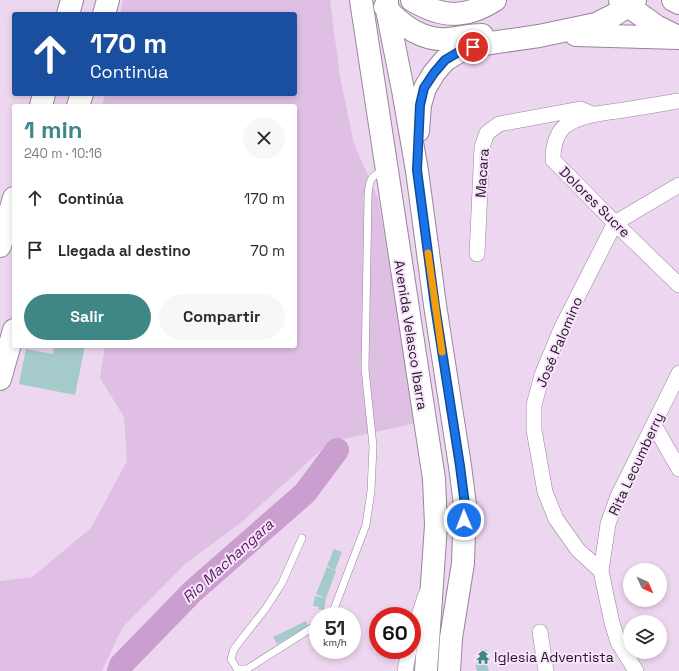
<!DOCTYPE html>
<html lang="es">
<meta charset="utf-8">
<style>
body{margin:0;font-family:"Space Grotesk",sans-serif;background:#f7f7f7;color:#2b2b33;height:100vh;display:flex;flex-direction:column;font-size:15px;white-space:nowrap}
*{box-sizing:border-box;margin:0}
p{font-size:13px;color:#7c7c81}
.icon{flex:none;width:22px;height:22px;fill:none;stroke:currentColor;stroke-width:2;stroke-linecap:round;stroke-linejoin:round}
.map{position:relative;flex:1;overflow:hidden}
.drawer{position:absolute;left:12px;top:104px;width:285px;height:244px;display:flex;flex-direction:column;background:#fff;border-radius:4px;box-shadow:0 2px 6px #0003}
.drawer>*{flex:none}
.top-card{position:absolute;left:12px;top:12px;width:285px;height:84px;border-radius:4px;box-shadow:0 2px 6px #0003;background:#1a4fa0;color:#fff;overflow:hidden}
.needle{width:26px;rotate:135deg}
.controls{position:absolute;left:623px;top:563px;display:grid;gap:8px}
.controls a{display:grid;place-items:center;width:44px;height:44px;border-radius:50%;background:#fff;box-shadow:0 2px 6px #0003;font-size:20px}
.speed{position:absolute;left:309px;top:607px;display:flex;gap:8px;font-size:20px;font-weight:700;text-align:center}
.speed>*{display:grid;place-content:center;width:52px;height:52px;border-radius:50%;background:#fff;box-shadow:0 2px 6px #0003;line-height:1}
.speed small{font-size:10px;font-weight:400}
.speed .limit{border:6px solid #d22;background:#fff;color:#111}
.pin{position:absolute;display:grid;place-items:center;width:34px;height:34px;color:#fff;margin:-17px;border:2px solid #fff;border-radius:50%;box-shadow:0 1px 4px #0007}
.me{position:absolute;width:44px;margin:-22px;rotate:359deg;stroke-linejoin:round;filter:drop-shadow(0 0 3px #0008)}
.turn{display:flex;align-items:center;gap:14px;height:84px;padding:0 12px;font-size:18px}
.turn .icon{width:52px;height:52px;stroke-width:2.5}
.turn b{display:block;font-size:28px;line-height:34px}
.round{display:grid;place-items:center;flex:none;width:42px;height:42px;border-radius:21px;background:#f7f7f7}
.summary{display:flex;align-items:center;justify-content:space-between;height:68px;padding:0 12px}
h1{font-size:24px;font-weight:600;line-height:30px;color:#3f8786}
.cta{display:flex;gap:8px;margin-top:auto;padding:8px 12px}
.cta a{flex:1;height:46px;border-radius:24px;background:#3f8786;color:#fff;font-size:16px;font-weight:600;line-height:46px;text-align:center}
.cta a+a{background:#f7f7f7;color:#2b2b33}
ul{padding:0;list-style:none}
li{display:flex;align-items:center;gap:12px;height:52px;padding:0 12px}
li div{flex:1}
li b{display:block;font-size:15px}
li em{font-style:normal}
.map>svg:first-child{display:block}
.green{fill:#e0bfe5}
.lines{fill:none;stroke-linecap:round;stroke-linejoin:round}
.river{stroke:#ca9fd0;stroke-width:24}
.building{fill:#a4cac9}
.lane-casing{stroke:#98849b;stroke-width:8}
.street-casing{stroke:#98849b;stroke-width:16}
.primary-casing{stroke:#98849b;stroke-width:24}
.highway-casing{stroke:#98849b;stroke-width:24}
.lane{stroke:#fff;stroke-width:7}
.street{stroke:#fff;stroke-width:15}
.primary{stroke:#fff;stroke-width:22}
.highway{stroke:#fff;stroke-width:22}
.route-casing{stroke:#114b97;stroke-width:10}
.route{stroke:#1a73e8;stroke-width:7}
.slow{stroke:#f59e0b;stroke-width:7}
.labels{text-anchor:middle;stroke-width:4;stroke-linejoin:round;paint-order:stroke}
.street-label{font-size:14px;fill:#1f1821;stroke:#fae4fd}
.poi-label{font-size:14px;fill:#1f1821;stroke:#fae4fd;text-anchor:start}
.water-label{font-size:15px;font-style:italic;fill:#511e59;stroke:#fae4fd}
</style>
<div class="map">
<svg width="679" height="671" viewBox="0 0 679 671">
<rect width="100%" height="100%" fill="#edd7f0"/>
<path class="green" d="M 123,0 L 330,0 L 340,77 L 354,144 L 378,198 L 416,423 L 330,442 L 242,522 L 185,564 L 122,628 L 102,671 L 0,671 L 0,581 L 32,577 L 91,528 L 127,461 L 124,417 L 100,378 L 105,346 L 295,346 L 295,106 L 102,106 L 105,94 L 295,94 L 295,14 L 120,14 Z"/>
<g class="lines">
<path class="river" d="M 119,671 L 121,665 L 193,591 L 305,493 L 337,450"/>
</g>
<path class="building" d="M 54,346 L 85,346 L 75,395 L 19,384 L 26,349 L 53,354 Z
M 334,549 L 342,552 L 335,570 L 327,566 Z
M 327,567 L 336,571 L 326,598 L 316,594 Z
M 315,596 L 326,598 L 324,610 L 318,609 L 319,607 L 313,606 Z
M 306,621 L 308,626 L 277,644 L 273,637 Z
M 481,649 L 487,650 L 487,664 L 489,671 L 477,671 L 476,666 Z"/>
<g class="lines">
<defs>
<path id="lane" d="M 302,538 L 282,583 L 266,608 L 234,649 L 231,659 L 237,669 L 247,669 L 318,624
M 328,616 L 334,609 L 366,525 L 371,491 L 373,446 L 365,369 L 368,196 C 369,181 370,176 384,170"/>
<path id="street" d="M 679,101 C 661,104 642,107 624,110 C 605,113 581,114 565,126 C 555,135 553,147 553,160 L 615,223 L 679,285
M 477,254 L 482,147 L 487,133 L 499,124 L 580,109 L 592,114
M 654,425 L 679,469
M 601,571 L 578,550 L 556,519 L 545,492 L 534,430 L 534,405 L 542,375 L 561,329 L 615,223 L 679,185
M 540,632 L 546,671
M 412,637 L 426,594
M 405,671 L 409,650
M 636,671 L 618,642 L 612,623 L 601,571 L 608,524 L 618,496 L 679,373"/>
<path id="primary" d="M 361,0 L 434,479 L 436,525 L 426,671
M 387,0 L 387,10 L 403,90 L 417,171 L 435,305 L 460,466 L 465,505 L 463,563 L 451,638 L 449,671
M 620,0 L 656,26 L 676,36
M 673,0 L 679,3
M 385,7 C 401,25 422,41 447,39 C 459,38 470,35 482,35
M 576,35 L 679,38
M 418,131 L 420,105 L 425,88 L 434,73 L 445,60 L 462,50 L 484,44 L 539,36 L 596,24 L 614,15 L 628,6 L 635,0"/>
<path id="highway" d="M 412,0 C 442,18 465,19 495,0
M 68,14 L 72,0
M 104,14 L 108,0
M 41,106 L 44,94
M 78,106 L 82,94
M 0,246 L 14,198
M 0,379 L 14,330"/>
</defs>
<use href="#lane" class="lane-casing"/>
<use href="#street" class="street-casing"/>
<use href="#primary" class="primary-casing"/>
<use href="#highway" class="highway-casing"/>
<use href="#lane" class="lane"/>
<use href="#street" class="street"/>
<use href="#primary" class="primary"/>
<use href="#highway" class="highway"/>
</g>
<g class="lines">
<defs>
<path id="route" d="M 464,520 L 465,505 L 460,466 L 435,306 L 417,170 L 420,105 L 424,88 L 434,73 L 445,60 L 462,50 L 473,47"/>
</defs>
<use href="#route" class="route-casing"/>
<use href="#route" class="route"/>
<path class="slow" d="M 428,253 L 442,352"/>
</g>
<defs>
<symbol id="temple-bare" viewBox="-9 -9 18 18"><path d="M0-6L5-2H3V0L6.5 2.5H4V6H1.5V3h-3V6H-4V2.5H-6.5L-3 0V-2H-5Z" fill="#3f8786" stroke="#fae4fd" stroke-width="2.5" paint-order="stroke"/></symbol>
</defs>
<g fill-rule="evenodd">
<use href="#temple-bare" x="473" y="647" width="20" height="20"/>
</g>
<g class="labels">
<g class="street-label">
<text transform="translate(482 173) rotate(-86)" y="5">Macara</text>
<text transform="translate(595 202) rotate(45)" y="5">Dolores Sucre</text>
<text transform="translate(411 335) rotate(81)" y="5">Avenida Velasco Ibarra</text>
<text transform="translate(559 342) rotate(-67)" y="5">José Palomino</text>
<text transform="translate(636 464) rotate(-65)" y="5">Rita Lecumberry</text>
</g>
<g class="poi-label">
<text x="494" y="662">Iglesia Adventista</text>
</g>
<g class="water-label">
<text transform="translate(228 561) rotate(-42)" y="5">Rio Machangara</text>
</g>
</g>
</svg>
<div class="controls">
<a><svg class="needle" viewBox="-14 -14 28 28"><path d="M0-13l5 13h-10z" fill="#e53935"/><path d="M0 13l5-13h-10z" fill="#7c7c81"/></svg></a>
<a><svg class="icon" aria-label="layers" viewBox="0 0 24 24"><path d="M12 4l9 5-9 5-9-5zM3 14l9 5 9-5"/></svg></a>
</div>
<div class="speed"><div>51<small>km/h</small></div><div class="limit">60</div></div>
<div class="pin" style="left:473px;top:47px;background:#d93025"><svg class="icon" aria-label="arrive" viewBox="0 0 24 24"><path d="M6 21V4h12l-3 4 3 4H6"/></svg></div>
<svg class="me" style="left:464px;top:520px" viewBox="-20 -20 40 40"><circle r="17" fill="#1a73e8" stroke="#fff" stroke-width="3"/><path d="M0-11L8 9 0 5-8 9z" fill="#fff"/></svg>
<div class="top-card">
<div class="turn"><svg class="icon" aria-label="ahead" viewBox="0 0 24 24"><path d="M12 20V5M6 11l6-6 6 6"/></svg><div><b>170 m</b>Continúa</div></div>
</div>
<section class="drawer">
<div class="summary"><div><h1>1 min</h1><p>240 m · 10:16</p></div><a class="round"><svg class="icon" aria-label="close" viewBox="0 0 24 24"><path d="M6 6l12 12M18 6L6 18"/></svg></a></div>
<ul>
<li><svg class="icon" aria-label="ahead" viewBox="0 0 24 24"><path d="M12 20V5M6 11l6-6 6 6"/></svg><div><b>Continúa</b></div><em>170 m</em></li>
<li><svg class="icon" aria-label="arrive" viewBox="0 0 24 24"><path d="M6 21V4h12l-3 4 3 4H6"/></svg><div><b>Llegada al destino</b></div><em>70 m</em></li>
</ul>
<div class="cta"><a>Salir</a><a>Compartir</a></div>
</section>
</div>
